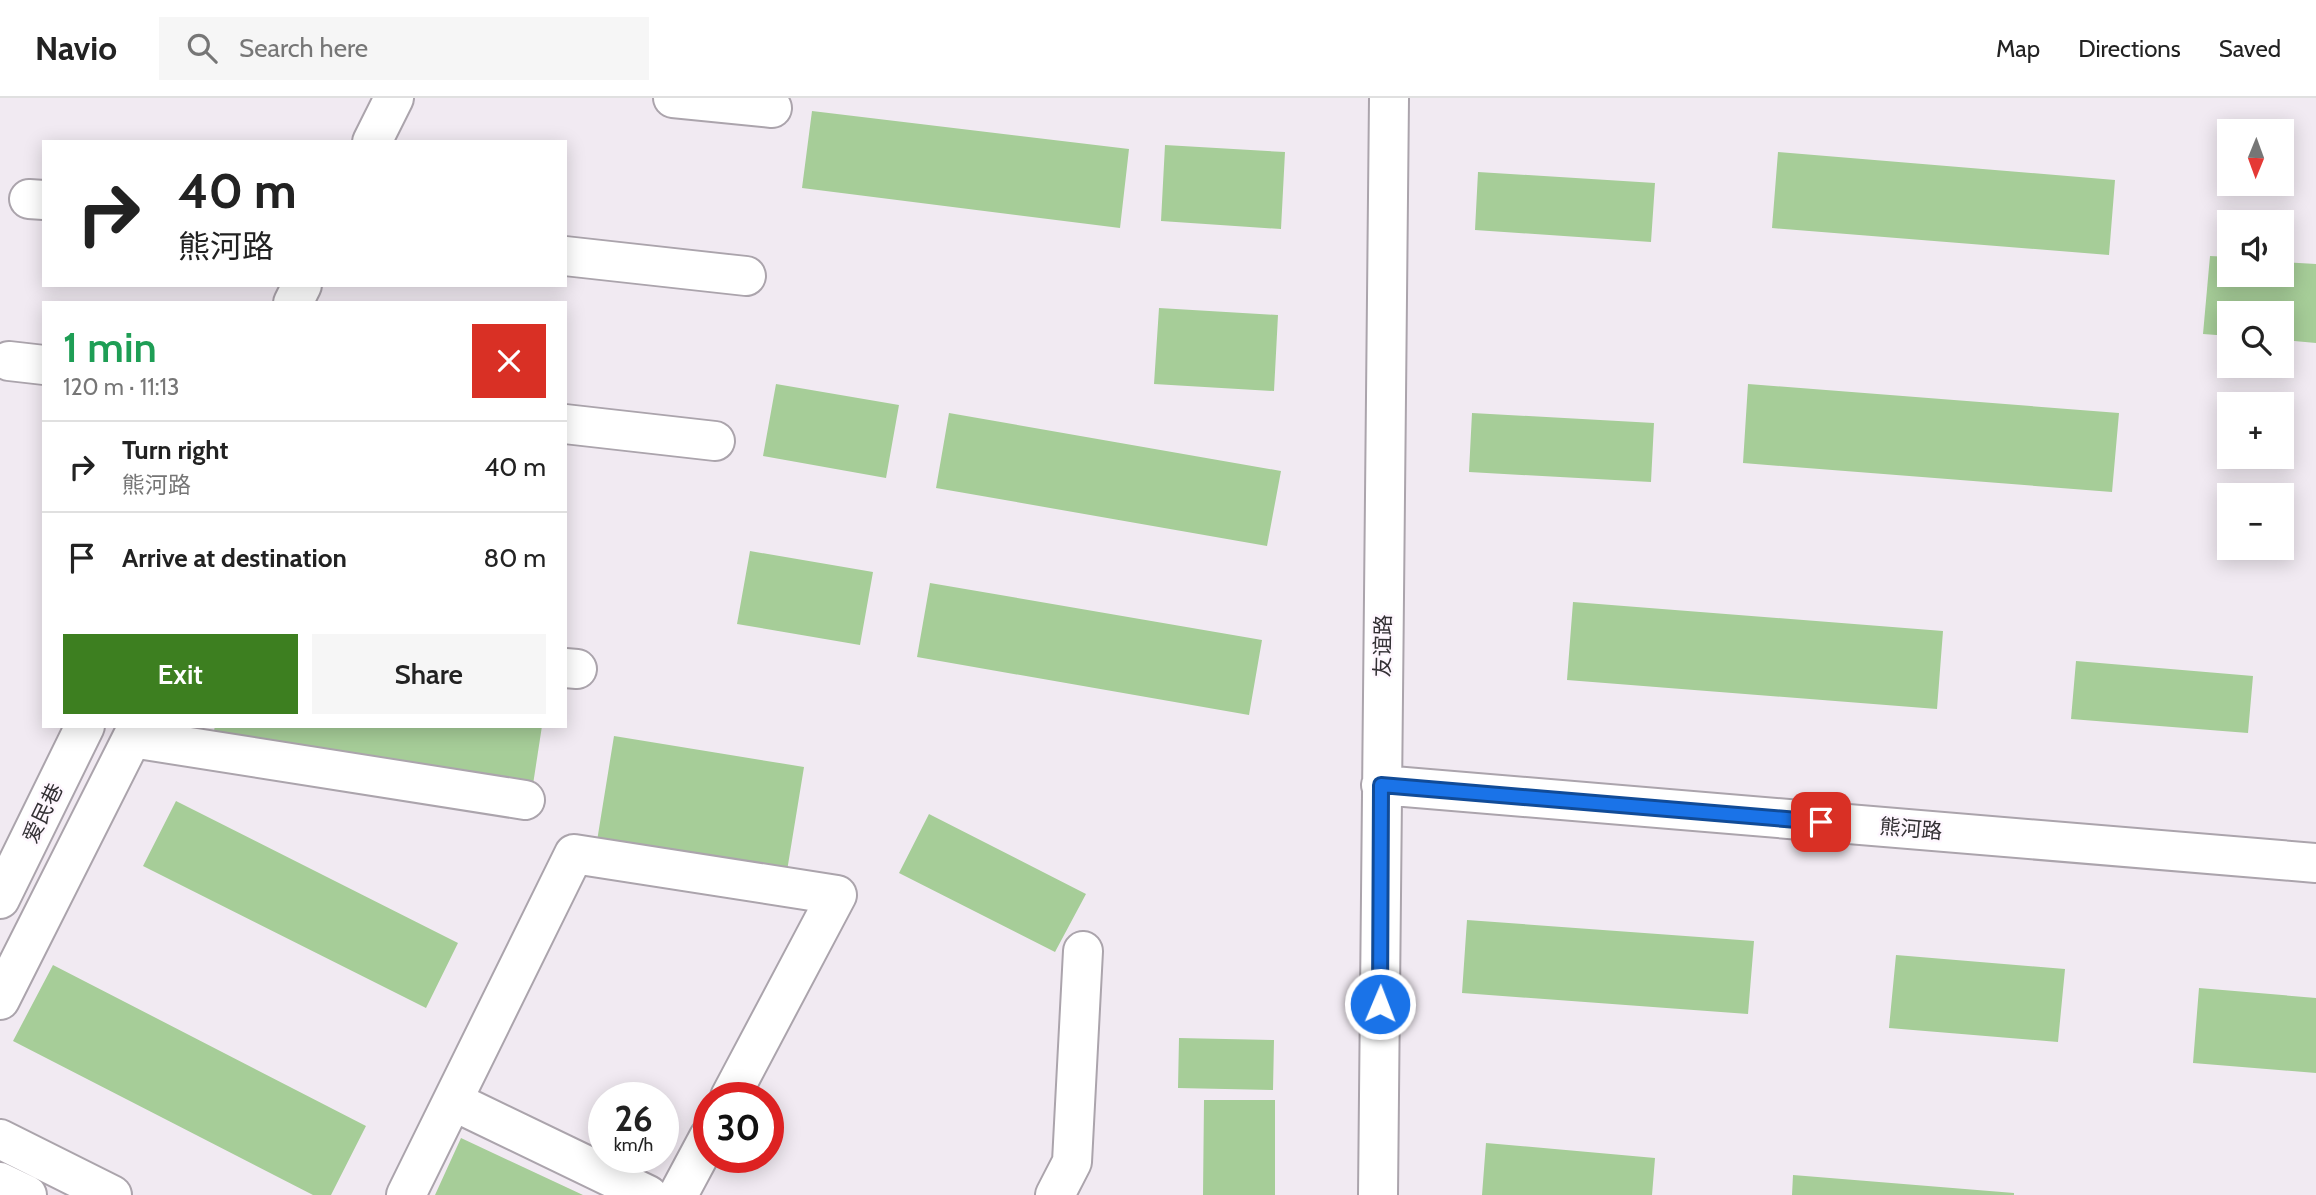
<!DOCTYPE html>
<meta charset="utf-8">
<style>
body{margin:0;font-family:Cabin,"Noto Sans SC",sans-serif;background:#f6f6f6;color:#222;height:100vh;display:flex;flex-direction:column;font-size:26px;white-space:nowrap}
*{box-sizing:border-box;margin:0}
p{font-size:23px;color:#767676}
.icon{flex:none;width:38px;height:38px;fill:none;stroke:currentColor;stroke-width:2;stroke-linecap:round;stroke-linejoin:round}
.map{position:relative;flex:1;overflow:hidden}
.side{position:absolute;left:42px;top:203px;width:525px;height:427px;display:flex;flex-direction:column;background:#fff;border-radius:0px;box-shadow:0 4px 18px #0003}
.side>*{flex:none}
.banner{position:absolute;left:42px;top:42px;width:525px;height:147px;border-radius:0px;box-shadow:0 4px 18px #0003;background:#fff;color:#222;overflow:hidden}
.needle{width:46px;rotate:181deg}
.tools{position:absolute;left:2217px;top:21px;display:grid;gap:14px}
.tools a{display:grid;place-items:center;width:77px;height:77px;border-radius:0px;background:#fff;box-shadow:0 4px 18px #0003;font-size:35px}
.speed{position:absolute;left:588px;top:984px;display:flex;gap:14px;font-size:35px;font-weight:700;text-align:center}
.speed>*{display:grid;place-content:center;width:91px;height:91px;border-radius:50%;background:#fff;box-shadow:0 4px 18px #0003;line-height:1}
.speed small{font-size:18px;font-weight:400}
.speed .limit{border:10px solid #d22;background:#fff;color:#111}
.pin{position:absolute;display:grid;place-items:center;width:60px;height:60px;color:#fff;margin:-30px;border-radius:14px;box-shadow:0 4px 10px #0006}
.me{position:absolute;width:77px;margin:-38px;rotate:1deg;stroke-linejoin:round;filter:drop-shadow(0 0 5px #0008)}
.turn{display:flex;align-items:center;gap:24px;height:147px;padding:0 21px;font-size:32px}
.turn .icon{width:91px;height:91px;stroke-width:2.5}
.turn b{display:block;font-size:49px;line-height:60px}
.round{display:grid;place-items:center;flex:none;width:74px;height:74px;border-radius:0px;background:#f6f6f6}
.head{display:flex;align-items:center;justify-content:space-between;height:119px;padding:0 21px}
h1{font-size:42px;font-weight:600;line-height:52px;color:#1e9e55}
.action{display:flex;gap:14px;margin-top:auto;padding:14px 21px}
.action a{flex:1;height:80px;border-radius:0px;background:#3d7f20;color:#fff;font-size:28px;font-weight:600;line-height:80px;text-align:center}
.action a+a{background:#f6f6f6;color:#222}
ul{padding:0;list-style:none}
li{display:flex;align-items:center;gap:21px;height:91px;padding:0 21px;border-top:2px solid #e0e0e0}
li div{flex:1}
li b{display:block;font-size:26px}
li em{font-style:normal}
header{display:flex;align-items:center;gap:42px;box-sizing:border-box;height:98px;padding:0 35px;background:#fff;border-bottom:2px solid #e0e0e0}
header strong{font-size:33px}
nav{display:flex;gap:38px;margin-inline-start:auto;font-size:24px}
.search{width:490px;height:63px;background:#f6f6f6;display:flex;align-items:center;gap:18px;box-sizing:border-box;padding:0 24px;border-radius:0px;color:#767676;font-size:26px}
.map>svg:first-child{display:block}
.building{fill:#a6cd98}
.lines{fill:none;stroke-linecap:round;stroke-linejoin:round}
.minor-casing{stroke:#aba4ac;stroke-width:42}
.highway-casing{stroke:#aba4ac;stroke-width:42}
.minor{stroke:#fff;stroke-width:38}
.highway{stroke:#fff;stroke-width:38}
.route-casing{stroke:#114b97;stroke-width:18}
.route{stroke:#1a73e8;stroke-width:12}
.labels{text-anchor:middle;stroke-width:5;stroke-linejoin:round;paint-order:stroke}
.street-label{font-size:21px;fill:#333034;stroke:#fef7fe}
</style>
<header>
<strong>Navio</strong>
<div class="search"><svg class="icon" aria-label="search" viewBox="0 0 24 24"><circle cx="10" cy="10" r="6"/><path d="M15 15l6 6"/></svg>Search here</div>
<nav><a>Map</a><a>Directions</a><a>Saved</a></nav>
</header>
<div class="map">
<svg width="2316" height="1097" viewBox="0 0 2316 1097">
<rect width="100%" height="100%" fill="#f1eaf2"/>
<path class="building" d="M 812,13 L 1129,51 L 1120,130 L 802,90 Z
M 1165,47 L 1285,54 L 1281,131 L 1161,123 Z
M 1778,54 L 2115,82 L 2109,157 L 1772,130 Z
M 1478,74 L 1655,85 L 1651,144 L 1475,132 Z
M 2210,158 L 2230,159 L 2230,177 L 2282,177 L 2282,164 L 2316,166 L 2316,245 L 2282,242 L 2282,215 L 2230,215 L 2230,238 L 2203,236 Z
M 1159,210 L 1278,217 L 1274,293 L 1154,286 Z
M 776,286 L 899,307 L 886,380 L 763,358 Z
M 1748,286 L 2119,315 L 2112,394 L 1743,365 Z
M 949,315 L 1281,373 L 1267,448 L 936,390 Z
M 1472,315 L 1654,325 L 1651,384 L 1469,374 Z
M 750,453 L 873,474 L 860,547 L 737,526 Z
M 930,485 L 1262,542 L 1249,617 L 917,559 Z
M 1573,504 L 1943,533 L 1937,611 L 1567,582 Z
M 2076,563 L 2253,578 L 2248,635 L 2071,621 Z
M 215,628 L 542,628 L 532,693 L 212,642 Z
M 614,638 L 804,669 L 787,773 L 597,743 Z
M 176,703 L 458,845 L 426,910 L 143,768 Z
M 929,716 L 1086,796 L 1055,854 L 899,775 Z
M 1467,822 L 1754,843 L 1748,916 L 1462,895 Z
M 1896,857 L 2065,871 L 2058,944 L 1889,930 Z
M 53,867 L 366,1028 L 331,1097 L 313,1097 L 13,943 Z
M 2199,890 L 2316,900 L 2316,975 L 2193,965 Z
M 1179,940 L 1274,942 L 1273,992 L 1178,990 Z
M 1204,1002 L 1275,1002 L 1275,1097 L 1203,1097 Z
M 461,1040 L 583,1097 L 435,1097 Z
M 1486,1045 L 1655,1060 L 1652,1097 L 1482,1097 Z
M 1793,1077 L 2014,1095 L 2014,1097 L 1792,1097 Z"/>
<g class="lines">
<defs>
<path id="minor" d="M 673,0 L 772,10
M 372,44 L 394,0
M 29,101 L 44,102
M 565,158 L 746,178
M 293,205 L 302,187
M 9,263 L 44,267
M 565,326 L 715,343
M 565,570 L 577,571
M 1381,687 L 2316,765
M 0,801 L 85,628
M 0,902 L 132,640 L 525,702
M 453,1003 L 648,1097
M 406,1097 L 574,756 L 837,797 L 730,999
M 678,1097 L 709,1039
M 1055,1097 L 1072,1064 L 1083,853
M 1378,1097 L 1389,0"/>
<path id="highway" d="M 0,1041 L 112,1097
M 0,1084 L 27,1097"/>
</defs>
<use href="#minor" class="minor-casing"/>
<use href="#highway" class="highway-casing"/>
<use href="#minor" class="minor"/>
<use href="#highway" class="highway"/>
</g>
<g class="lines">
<defs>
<path id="route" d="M 1380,906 L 1381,687 L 1821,724"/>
</defs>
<use href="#route" class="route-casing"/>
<use href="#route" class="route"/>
</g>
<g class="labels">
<g class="street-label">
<text transform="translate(1383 548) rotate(-89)" y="7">友谊路</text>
<text transform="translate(43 715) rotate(-64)" y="7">爱民巷</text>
<text transform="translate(1911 731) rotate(5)" y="7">熊河路</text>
</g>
</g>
</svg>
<div class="tools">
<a><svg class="needle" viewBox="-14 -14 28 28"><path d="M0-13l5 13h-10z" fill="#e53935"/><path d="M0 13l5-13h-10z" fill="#767676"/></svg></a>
<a><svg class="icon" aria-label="sound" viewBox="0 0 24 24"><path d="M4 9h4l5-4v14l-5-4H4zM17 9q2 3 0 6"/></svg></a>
<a><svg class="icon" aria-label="search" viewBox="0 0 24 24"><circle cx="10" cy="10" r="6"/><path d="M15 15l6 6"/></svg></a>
<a>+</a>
<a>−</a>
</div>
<div class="speed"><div>26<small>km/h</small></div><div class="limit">30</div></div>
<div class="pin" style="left:1821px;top:724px;background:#d93025"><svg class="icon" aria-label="arrive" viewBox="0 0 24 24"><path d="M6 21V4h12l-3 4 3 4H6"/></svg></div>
<svg class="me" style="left:1380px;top:906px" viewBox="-20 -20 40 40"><circle r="17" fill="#1a73e8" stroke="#fff" stroke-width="3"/><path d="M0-11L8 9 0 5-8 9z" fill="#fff"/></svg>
<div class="banner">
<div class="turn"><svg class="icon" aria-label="right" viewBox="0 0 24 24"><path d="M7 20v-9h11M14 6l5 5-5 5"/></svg><div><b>40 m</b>熊河路</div></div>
</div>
<section class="side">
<div class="head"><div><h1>1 min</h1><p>120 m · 11:13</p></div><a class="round" style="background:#d93025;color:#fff"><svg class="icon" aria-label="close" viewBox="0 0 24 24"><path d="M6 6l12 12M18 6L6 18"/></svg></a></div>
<ul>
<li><svg class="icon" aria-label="right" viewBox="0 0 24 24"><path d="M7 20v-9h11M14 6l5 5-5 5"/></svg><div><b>Turn right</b><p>熊河路</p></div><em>40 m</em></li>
<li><svg class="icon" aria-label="arrive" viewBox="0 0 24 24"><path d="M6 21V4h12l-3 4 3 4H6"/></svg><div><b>Arrive at destination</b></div><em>80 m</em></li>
</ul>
<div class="action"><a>Exit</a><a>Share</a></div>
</section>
</div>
